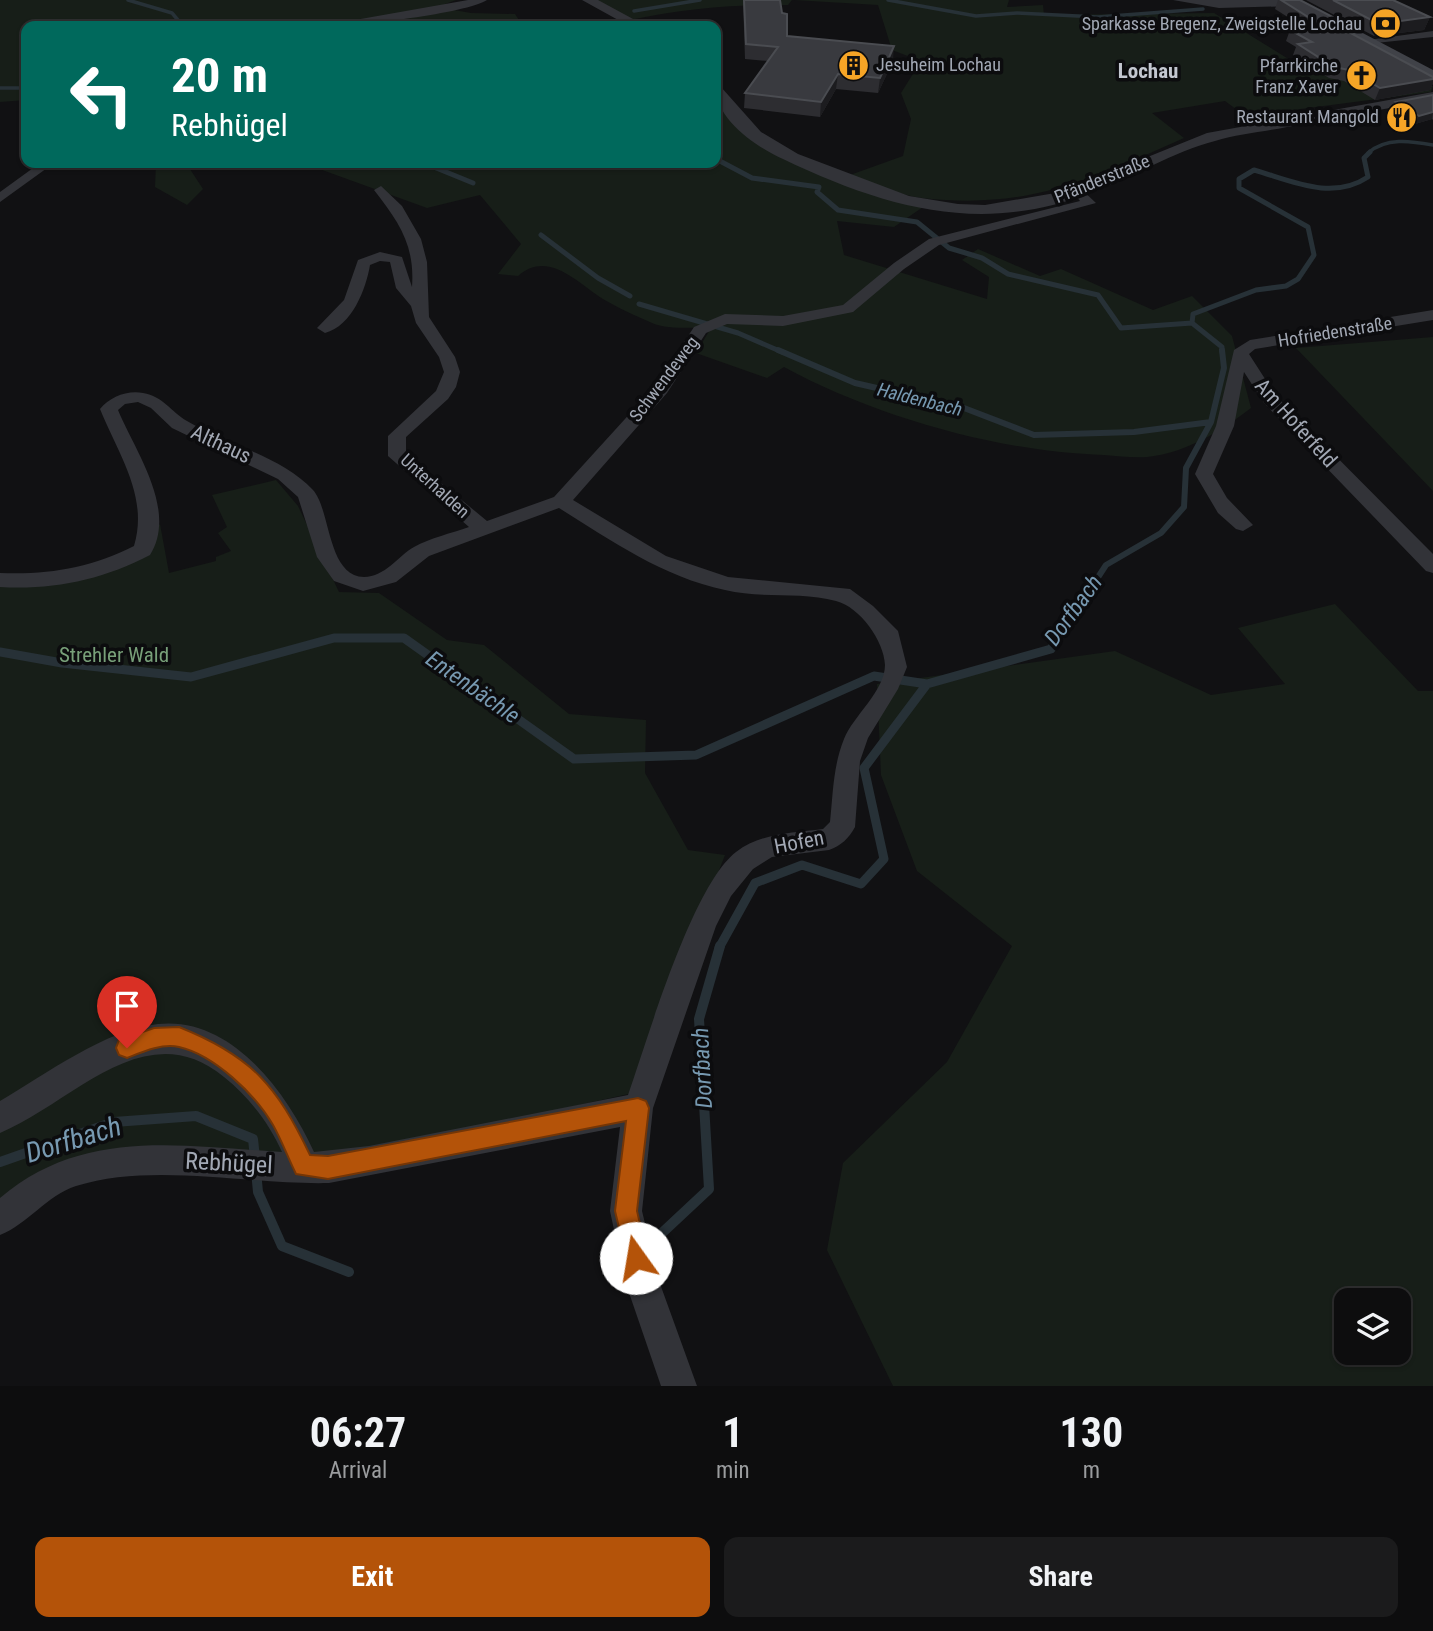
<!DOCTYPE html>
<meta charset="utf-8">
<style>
body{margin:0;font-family:"Roboto Condensed",sans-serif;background:#1b1b1c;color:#f1f3f6;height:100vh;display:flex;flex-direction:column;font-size:26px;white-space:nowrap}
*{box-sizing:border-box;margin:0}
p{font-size:23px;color:#9a9c9e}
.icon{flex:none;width:38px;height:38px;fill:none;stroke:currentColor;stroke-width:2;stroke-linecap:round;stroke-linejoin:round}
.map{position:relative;height:1386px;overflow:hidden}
.details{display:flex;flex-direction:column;background:#0d0d0e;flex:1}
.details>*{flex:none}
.banner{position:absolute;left:21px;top:21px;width:700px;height:147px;border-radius:14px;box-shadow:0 2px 5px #0004,0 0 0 2px #2d2d2e;background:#00695c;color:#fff;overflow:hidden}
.buttons{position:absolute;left:1334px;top:1288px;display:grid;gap:14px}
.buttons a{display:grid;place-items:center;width:77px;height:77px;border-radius:14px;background:#0d0d0e;box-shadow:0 2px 5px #0004,0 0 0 2px #2d2d2e;font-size:35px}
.pin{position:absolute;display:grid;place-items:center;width:60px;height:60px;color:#fff;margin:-72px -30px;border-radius:50% 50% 50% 0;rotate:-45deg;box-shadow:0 0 7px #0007}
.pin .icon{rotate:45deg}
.me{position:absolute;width:77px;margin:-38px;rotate:347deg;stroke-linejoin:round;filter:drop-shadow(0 0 5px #0008)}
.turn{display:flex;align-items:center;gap:24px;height:147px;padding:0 35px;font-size:32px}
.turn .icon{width:91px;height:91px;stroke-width:2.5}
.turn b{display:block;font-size:49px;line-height:60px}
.eta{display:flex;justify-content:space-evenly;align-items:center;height:119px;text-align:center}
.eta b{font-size:42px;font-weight:700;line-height:49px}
.action{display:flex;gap:14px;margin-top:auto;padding:14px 35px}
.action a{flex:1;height:80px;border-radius:14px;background:#b45309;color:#fff;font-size:28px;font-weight:700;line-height:80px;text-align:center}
.action a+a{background:#1b1b1c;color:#f1f3f6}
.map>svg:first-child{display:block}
.green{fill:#171e18;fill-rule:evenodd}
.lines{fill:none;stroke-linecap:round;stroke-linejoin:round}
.stream-far4{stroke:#273137;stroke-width:3.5}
.stream-far3{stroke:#273137;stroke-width:5}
.stream-far2{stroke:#273137;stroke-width:6}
.stream-far1{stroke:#273137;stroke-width:9}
.stream{stroke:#273137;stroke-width:10}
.minor{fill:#323338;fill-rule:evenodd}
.tertiary{fill:#323338;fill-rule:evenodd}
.secondary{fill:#404248;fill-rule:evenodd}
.wall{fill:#2d2d31}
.shaded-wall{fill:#1c1c1f}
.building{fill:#393a3f;stroke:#4a4c51;stroke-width:2}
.route{fill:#b45309;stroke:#753606;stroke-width:2}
.labels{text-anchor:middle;stroke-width:7;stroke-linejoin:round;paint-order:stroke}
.far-poi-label{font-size:18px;fill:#a2a8b4;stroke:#0c0c0e;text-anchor:end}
.far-street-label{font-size:18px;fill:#a2a8b4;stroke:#0c0c0e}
.far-water-label{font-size:19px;font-style:italic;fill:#7799b1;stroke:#0c0c0e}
.far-quarter-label{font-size:21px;font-weight:bold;fill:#c3c7d0;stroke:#0c0c0e}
.street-label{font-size:21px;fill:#a2a8b4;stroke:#0c0c0e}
.park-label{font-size:21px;fill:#78a079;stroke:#0c0c0e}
.water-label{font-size:23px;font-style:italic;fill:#7799b1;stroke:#0c0c0e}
.near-street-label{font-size:24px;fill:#a2a8b4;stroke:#0c0c0e}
.near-water-label{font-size:28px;font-style:italic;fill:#7799b1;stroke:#0c0c0e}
</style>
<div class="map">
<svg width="1433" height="1386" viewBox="0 0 1433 1386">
<rect width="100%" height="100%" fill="#111113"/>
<path class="green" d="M 0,0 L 456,0 L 437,7 L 471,13 L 515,14 L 521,23 L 534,26 L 26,26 L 26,100 L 0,102 Z
M 588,0 L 792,0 L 788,5 C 734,4 682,9 630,20 L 639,26 L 614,26 L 628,20 Z
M 794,0 L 1009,0 L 1007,7 L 1043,5 L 1044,15 L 1214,13 L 1303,68 L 1387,59 L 1433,86 L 1431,92 L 1270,113 L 1278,120 L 1255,123 L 1225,101 L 1152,113 L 1184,138 C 1089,180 1029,210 922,198 C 898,195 873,183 850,175 L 903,156 L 911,119 L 901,93 L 916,69 L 913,58 L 892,50 L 878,5 Z
M 716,90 L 762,141 L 923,207 L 894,227 L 837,221 L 844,255 L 987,299 L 989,277 L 962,260 L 978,249 L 1040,276 L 1061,269 L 1153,310 L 1192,296 L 1232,336 L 1251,408 C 1221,431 1186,453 1147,457 C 1133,458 1118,456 1104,455 C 1000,452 876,417 784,367 L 767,378 L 696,353 L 711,328 C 693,327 668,330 652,323 C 636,316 618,308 603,299 C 578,283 548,249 518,276 L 498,274 L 521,244 L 480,195 L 427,208 L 303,163 L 716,163 Z
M 156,163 L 186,163 L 203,189 L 187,205 L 155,187 Z
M 1433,337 L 1433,491 L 1296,348 Z
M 276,480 L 298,506 L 339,592 L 379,593 L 447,640 L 484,645 L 569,714 L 646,720 L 645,773 L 688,850 L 725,855 L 633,1093 L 304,1166 L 100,1163 L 0,1219 L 0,580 L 121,562 L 160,524 L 169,573 L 216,561 L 216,557 L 231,551 L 218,533 L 227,527 L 212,495 Z
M 1335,604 L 1418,691 L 1433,691 L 1433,1386 L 893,1386 L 827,1250 L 843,1163 L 947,1062 L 1012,946 L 917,871 L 881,775 L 877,684 L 1115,651 L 1211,695 L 1285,684 L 1238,628 ZM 1346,1300 L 1398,1300 L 1398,1353 L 1346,1353 Z"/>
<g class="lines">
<path class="stream-far4" d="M 128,0 L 172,13 L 183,26
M 888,0 L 976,16 L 1017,13 L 1098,17 L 1203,9
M 634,11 L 700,0
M 0,88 L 26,88
M 1368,153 C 1386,137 1411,141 1433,145"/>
<path class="stream-far3" d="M 716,159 L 752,178 L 819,187 L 817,192 L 838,210 L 917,222 L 949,248 L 982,258 L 1008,274 L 1098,295 L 1121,328 L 1192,323
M 424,163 L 473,183
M 541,235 L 598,278 L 630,296
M 639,304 L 738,333 L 782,352
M 1222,352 L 1222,347 L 1192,323 L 1193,314 L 1256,290 L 1286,286 L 1298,279 L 1314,255 L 1308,227 L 1239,188 L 1239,179 L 1254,170 C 1292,181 1332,201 1368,177 L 1364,158 L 1370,152"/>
<path class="stream-far2" d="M 778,350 L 855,383 L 964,408 L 1034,435 L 1134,432 L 1211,422
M 1076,611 L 1106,565 L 1161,533 L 1184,507 L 1186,468 L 1211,422 L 1224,368 L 1222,350"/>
<path class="stream-far1" d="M 0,652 L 62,663 L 191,677 L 334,638 L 404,638 L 574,759 L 696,755 L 874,676 L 927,684
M 719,948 L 755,883 L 802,865 L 861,884 L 884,859 L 864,768 L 927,684 L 1051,649 L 1077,609"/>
<path class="stream" d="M 0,1162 L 114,1122 L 196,1116 L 253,1139 L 255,1158
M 256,1171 L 258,1192 L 282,1246 L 349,1272
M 663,1232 L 709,1189 L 699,1019 L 720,946"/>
<path class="minor" d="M 468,0 L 487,0 C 465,14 350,27 321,26 Z
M 1173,0 L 1296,0 L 1301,3 L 1296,6 L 1219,8 Z
M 1433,31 L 1433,37 L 1366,44 L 1361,41 Z
M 40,163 L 54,163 L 0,202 L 0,192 Z
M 381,186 L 402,206 L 421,239 L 427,262 L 429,317 L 455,357 L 460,372 L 456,387 L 448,399 L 406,437 L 406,454 L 487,521 L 554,497 L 655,386 L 694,327 L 725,314 L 783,316 L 843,305 L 894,263 L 929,239 L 1080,201 L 1073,192 L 1080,188 L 1096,203 L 939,245 L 904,269 L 853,312 L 783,326 L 727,324 L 706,333 L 667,393 L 573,500 L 666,556 L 728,577 L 850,589 L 873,606 L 898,631 L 907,667 L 898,689 L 868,738 L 860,761 L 855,827 C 849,838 841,846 829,850 L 772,857 L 753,869 L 731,896 L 716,926 L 653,1108 L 642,1211 L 659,1281 L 697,1386 L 661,1386 L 625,1281 L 610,1211 L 620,1127 L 329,1183 C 249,1185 153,1162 76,1186 C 46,1196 28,1224 0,1235 L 0,1198 C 83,1127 181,1146 282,1152 C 269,1123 249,1097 224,1077 C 145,1012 73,1103 0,1133 L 0,1101 C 44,1075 107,1029 158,1024 C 232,1016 287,1093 314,1152 L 369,1146 L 628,1095 C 648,1038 692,886 736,852 C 761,833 792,833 823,829 L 830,822 C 833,794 833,766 844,739 C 853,716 885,691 885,665 C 884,641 860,607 836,601 C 801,591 761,599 725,590 C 663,577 612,541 559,508 L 429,556 L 396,582 L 363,591 L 334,581 L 317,557 L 298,497 L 278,479 L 172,428 L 151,408 L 138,402 L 125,404 L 118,410 C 135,451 178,510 150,555 C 102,580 54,590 0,587 L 0,573 C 48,575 91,568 134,546 C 149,496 118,454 100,409 C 110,397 127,390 143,393 C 163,396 171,412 187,421 C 227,445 280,455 313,490 C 331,510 327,576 364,577 C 385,577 398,556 414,547 C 430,538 452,533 469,527 L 388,456 L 388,436 L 436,391 L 444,372 L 439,357 L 416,323 L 411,306 L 396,288 L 390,262 L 380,261 L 370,265 C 366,289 352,326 325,333 L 317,328 L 344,300 L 358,260 L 380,252 L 402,257 L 412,287 C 415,245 399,222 374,190 Z
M 1433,310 L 1433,320 L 1255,349 L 1249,354 L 1276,396 L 1433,554 L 1433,573 L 1426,571 L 1264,403 L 1244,372 L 1234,426 L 1213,474 L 1227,498 L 1253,525 L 1243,531 L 1236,529 L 1218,513 L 1195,474 L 1216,426 L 1234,350 L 1250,340 Z"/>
<path class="tertiary" d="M 582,0 L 598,0 L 646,26 L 629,26 Z
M 716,86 L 721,87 L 761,132 L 798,154 L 909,196 L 958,204 L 985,205 L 1061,192 L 1207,133 L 1433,92 L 1433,100 C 1384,109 1336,118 1287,127 C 1263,132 1238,134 1215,141 C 1172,152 1134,177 1093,192 C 982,236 886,208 783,159 C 756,147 714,118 716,86 Z"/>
<path class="secondary" d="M 1282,0 L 1300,0 L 1433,70 L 1433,81 Z"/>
</g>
<path class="wall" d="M 743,0 L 787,36 L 893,61 L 878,93 L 836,89 L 820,117 L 744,108 L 745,93 L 768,61 L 745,59 Z
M 1278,0 L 1300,0 L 1352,27 L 1349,32 L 1433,77 L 1433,83 L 1430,90 L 1375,100 L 1344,81 L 1329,78 L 1293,55 L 1296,47 L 1286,41 L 1290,30 L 1305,28 L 1275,9 Z
M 1306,0 L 1393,0 L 1430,17 L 1424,30 L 1374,36 Z
M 1433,95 L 1433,120 L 1432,119 L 1415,124 L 1392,110 L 1396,102 Z"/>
<path class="shaded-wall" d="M 1430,17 L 1424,30 L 1374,36 L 1379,24 Z
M 894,46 L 893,61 L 878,93 L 880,78 Z
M 838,74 L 836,89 L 820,117 L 821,102 Z
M 1433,79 L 1433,83 L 1430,90 L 1375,100 L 1380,88 Z
M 1433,112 L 1432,119 L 1415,124 L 1419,116 Z"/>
<path class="building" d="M 744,0 L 780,0 L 782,13 L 787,14 L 787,36 L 894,46 L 880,78 L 838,74 L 821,102 L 745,93 L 778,47 L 746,44 Z
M 1281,0 L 1300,0 L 1352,27 L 1341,28 L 1433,77 L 1433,79 L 1380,88 L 1349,70 L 1334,67 L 1298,44 L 1312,42 L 1290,30 L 1324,27 Z
M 1333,0 L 1393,0 L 1430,17 L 1379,24 Z
M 1433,95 L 1433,112 L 1419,116 L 1396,102 Z"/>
<path class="route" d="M 179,1027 C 252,1056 277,1086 310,1155 L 328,1156 L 638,1098 L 646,1101 L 649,1108 L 637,1211 L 648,1258 L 645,1266 L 636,1269 L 628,1266 L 615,1211 L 626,1121 L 328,1179 L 296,1174 C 288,1158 282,1141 273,1125 C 255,1094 214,1055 179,1047 C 162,1043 142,1052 127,1058 L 119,1055 L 116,1048 L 119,1040 L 154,1028 Z"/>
<defs>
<symbol id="bank-disc" viewBox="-11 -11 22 22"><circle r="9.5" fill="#f6a526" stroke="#0c0c0e"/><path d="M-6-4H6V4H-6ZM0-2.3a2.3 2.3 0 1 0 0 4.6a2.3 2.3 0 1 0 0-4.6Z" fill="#111"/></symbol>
<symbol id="building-disc" viewBox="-11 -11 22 22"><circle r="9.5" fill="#f6a526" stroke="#0c0c0e"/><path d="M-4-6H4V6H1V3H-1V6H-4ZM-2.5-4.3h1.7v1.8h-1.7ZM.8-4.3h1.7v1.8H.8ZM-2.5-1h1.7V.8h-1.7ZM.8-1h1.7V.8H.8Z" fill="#111"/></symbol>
<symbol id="church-disc" viewBox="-11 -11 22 22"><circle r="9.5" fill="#f6a526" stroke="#0c0c0e"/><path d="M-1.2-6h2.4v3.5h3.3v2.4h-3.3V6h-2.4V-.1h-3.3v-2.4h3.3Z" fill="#111"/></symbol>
<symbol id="restaurant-disc" viewBox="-11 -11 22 22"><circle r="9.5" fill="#f6a526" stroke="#0c0c0e"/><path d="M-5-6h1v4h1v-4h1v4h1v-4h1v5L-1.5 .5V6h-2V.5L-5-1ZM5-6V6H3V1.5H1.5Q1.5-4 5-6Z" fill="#111"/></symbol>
</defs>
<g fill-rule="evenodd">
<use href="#bank-disc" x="1368" y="6" width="35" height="35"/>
<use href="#building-disc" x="836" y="48" width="35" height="35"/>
<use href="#church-disc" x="1344" y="58" width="35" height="35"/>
<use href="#restaurant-disc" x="1384" y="100" width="35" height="35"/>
</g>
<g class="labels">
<g class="far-poi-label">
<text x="1362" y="30">Sparkasse Bregenz, Zweigstelle Lochau</text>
<text x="876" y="71" text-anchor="start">Jesuheim Lochau</text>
<text x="1338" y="72">Pfarrkirche<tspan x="1338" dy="21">Franz Xaver</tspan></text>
<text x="1379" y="123">Restaurant Mangold</text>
</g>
<g class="far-street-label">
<text transform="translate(1102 179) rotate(-22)" y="6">Pfänderstraße</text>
<text transform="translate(1335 332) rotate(-9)" y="6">Hofriedenstraße</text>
<text transform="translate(664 379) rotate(-53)" y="6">Schwendeweg</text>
<text transform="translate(435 486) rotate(42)" y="6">Unterhalden</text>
</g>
<g class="far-water-label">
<text transform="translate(920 399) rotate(14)" y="7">Haldenbach</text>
</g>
<g class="far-quarter-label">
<text x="1148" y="78">Lochau</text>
</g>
<g class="street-label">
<text transform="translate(1296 423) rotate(48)" y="7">Am Hoferfeld</text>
<text transform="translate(221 444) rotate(25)" y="7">Althaus</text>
<text transform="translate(799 842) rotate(-11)" y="7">Hofen</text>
</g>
<g class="park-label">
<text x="114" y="662">Strehler Wald</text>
</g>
<g class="water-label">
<text transform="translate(1073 610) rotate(-54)" y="8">Dorfbach</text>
<text transform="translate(473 687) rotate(35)" y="8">Entenbächle</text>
<text transform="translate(702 1068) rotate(-93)" y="8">Dorfbach</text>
</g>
<g class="near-street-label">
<text transform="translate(229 1163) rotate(3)" y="8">Rebhügel</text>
</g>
<g class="near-water-label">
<text transform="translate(73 1139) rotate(-17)" y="10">Dorfbach</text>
</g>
</g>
</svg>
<div class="buttons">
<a><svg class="icon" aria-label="layers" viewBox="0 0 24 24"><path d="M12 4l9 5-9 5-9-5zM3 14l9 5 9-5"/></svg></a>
</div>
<div class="pin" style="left:127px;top:1048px;background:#d93025"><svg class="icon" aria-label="arrive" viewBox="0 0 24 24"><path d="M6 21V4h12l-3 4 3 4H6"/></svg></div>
<svg class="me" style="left:636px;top:1258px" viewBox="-20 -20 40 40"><circle r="19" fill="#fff"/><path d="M0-13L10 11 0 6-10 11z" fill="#b45309"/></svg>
<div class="banner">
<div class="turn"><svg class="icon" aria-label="left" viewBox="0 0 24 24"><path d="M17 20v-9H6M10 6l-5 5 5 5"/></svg><div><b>20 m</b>Rebhügel</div></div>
</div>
</div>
<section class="details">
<div class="eta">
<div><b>06:27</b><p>Arrival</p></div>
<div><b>1</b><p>min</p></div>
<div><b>130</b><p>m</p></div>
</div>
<div class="action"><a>Exit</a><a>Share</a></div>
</section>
